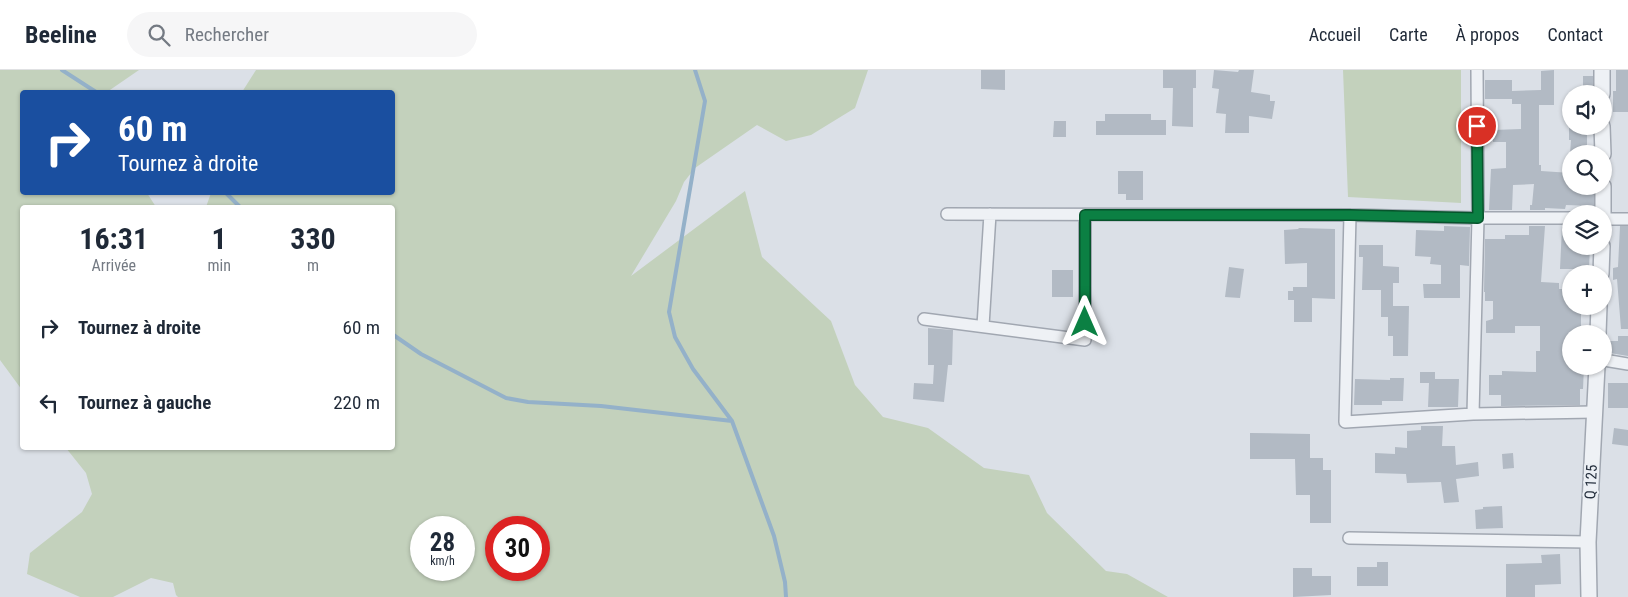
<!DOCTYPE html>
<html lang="fr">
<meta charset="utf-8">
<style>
body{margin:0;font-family:"Roboto Condensed",sans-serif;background:#f6f6f7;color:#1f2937;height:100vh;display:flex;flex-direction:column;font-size:19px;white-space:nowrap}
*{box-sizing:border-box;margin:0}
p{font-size:16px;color:#747a83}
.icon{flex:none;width:28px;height:28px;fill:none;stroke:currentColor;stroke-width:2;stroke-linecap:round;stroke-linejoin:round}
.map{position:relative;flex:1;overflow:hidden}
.panel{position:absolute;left:20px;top:135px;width:375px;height:245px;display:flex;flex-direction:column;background:#fff;border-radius:5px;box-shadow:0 1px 4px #0004}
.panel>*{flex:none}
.top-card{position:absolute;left:20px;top:20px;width:375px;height:105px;border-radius:5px;box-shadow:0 1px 4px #0004;background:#1a4fa0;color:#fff;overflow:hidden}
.controls{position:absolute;left:1562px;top:15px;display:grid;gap:10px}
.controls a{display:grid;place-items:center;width:50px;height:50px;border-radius:50%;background:#fff;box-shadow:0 1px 4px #0004;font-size:25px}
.speed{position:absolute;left:410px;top:446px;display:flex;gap:10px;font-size:25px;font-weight:700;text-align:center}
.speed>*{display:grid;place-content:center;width:65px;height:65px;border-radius:50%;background:#fff;box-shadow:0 1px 4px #0004;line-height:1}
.speed small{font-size:12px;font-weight:400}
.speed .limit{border:8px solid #d22;background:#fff;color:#111}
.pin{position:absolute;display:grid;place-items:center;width:42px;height:42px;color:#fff;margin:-21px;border:2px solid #fff;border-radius:50%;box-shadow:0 1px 5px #0007}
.me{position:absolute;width:55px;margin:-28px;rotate:0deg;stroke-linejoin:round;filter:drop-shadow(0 0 4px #0008)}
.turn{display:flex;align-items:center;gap:18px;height:105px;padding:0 15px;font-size:22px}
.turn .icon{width:65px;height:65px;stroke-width:2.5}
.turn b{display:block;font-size:35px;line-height:42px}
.eta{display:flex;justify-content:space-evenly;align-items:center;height:85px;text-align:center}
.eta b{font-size:30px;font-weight:700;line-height:35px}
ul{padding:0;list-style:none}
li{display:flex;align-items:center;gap:15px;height:75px;padding:0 15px}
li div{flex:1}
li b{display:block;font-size:19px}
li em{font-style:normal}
header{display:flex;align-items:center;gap:30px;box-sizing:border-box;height:70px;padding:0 25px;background:#fff;border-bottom:1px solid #e0e1e3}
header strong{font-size:24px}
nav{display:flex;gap:28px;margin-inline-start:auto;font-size:18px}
.search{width:350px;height:45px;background:#f6f6f7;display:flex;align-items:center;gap:12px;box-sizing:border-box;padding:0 18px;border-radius:28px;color:#747a83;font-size:19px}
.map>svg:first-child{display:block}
.green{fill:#c3d1bc;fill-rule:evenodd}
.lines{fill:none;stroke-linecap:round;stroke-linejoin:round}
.stream{stroke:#94b1c9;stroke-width:4}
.building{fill:#b2bac4}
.minor-casing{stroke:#a1a7b1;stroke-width:14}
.tertiary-casing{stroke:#a1a7b1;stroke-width:18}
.minor{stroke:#eef1f5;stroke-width:11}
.tertiary{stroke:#eef1f5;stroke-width:15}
.route-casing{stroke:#07532c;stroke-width:12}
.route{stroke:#0b8043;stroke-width:9}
.labels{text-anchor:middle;stroke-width:4;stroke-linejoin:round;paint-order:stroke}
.street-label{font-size:15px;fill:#252f3d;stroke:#ebeff4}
</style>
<header>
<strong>Beeline</strong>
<div class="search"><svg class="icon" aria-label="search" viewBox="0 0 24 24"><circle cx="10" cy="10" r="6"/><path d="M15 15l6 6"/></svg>Rechercher</div>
<nav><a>Accueil</a><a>Carte</a><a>À propos</a><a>Contact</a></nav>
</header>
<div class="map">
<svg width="1628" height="527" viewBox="0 0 1628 527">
<rect width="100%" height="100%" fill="#dbe0e7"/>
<path class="green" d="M 0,0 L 139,0 L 107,22 L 22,22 L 22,122 L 147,123 L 156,137 L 22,138 L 22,320 L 0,290 Z
M 256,0 L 868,0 L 855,38 L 811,65 L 786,71 L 757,55 L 695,98 L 684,112 L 676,131 L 631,206 L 745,121 L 762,187 L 831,251 L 855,315 L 883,347 L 928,358 L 984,398 L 1029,405 L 1047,443 L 1106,501 L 1127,504 L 1168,527 L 178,527 L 176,525 L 173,513 L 151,508 L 113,527 L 80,527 L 27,504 L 30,483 L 82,442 L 92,424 L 86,403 L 66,378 L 392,378 L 392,138 L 206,137 L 211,123 L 392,122 L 392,22 L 242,22 ZM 421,458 L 464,458 L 464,500 L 421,500 ZM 496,458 L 539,458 L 539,500 L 496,500 Z
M 1343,0 L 1461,0 L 1461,133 L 1348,127 Z"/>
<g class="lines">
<path class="stream" d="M 62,0 L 96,22
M 695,0 L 705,31 L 669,242 L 675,267 L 693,299 L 732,351 L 774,466 L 785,512 L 786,527
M 225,122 L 241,138
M 392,264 L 421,284 L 506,328 L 528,332 L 601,336 L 732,351"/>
</g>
<path class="building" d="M 981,0 L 1005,0 L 1005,20 L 981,19 Z
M 1163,0 L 1196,0 L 1196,18 L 1193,18 L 1193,57 L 1172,56 L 1173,18 L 1163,18 Z
M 1214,0 L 1238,2 L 1239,0 L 1254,0 L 1251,22 L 1270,25 L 1270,31 L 1275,31 L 1272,49 L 1249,46 L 1249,63 L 1225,63 L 1226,44 L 1216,43 L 1219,19 L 1212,18 Z
M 1554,0 L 1554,35 L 1539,35 L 1539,95 L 1541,95 L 1541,101 L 1571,103 L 1571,116 L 1594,117 L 1594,136 L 1566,135 L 1565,139 L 1545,138 L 1545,140 L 1530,140 L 1530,135 L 1532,135 L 1534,114 L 1513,115 L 1512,140 L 1489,140 L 1491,99 L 1506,98 L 1506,72 L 1493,72 L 1493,60 L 1521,59 L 1521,34 L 1512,34 L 1512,22 L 1512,29 L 1485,29 L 1485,10 L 1512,10 L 1512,21 L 1541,20 L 1541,1 Z
M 1616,0 L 1628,0 L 1628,42 L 1613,42 L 1613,21 L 1616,21 Z
M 1583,6 L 1593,6 L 1593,21 L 1583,21 Z
M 1105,44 L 1151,44 L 1151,50 L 1166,50 L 1166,65 L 1096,65 L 1096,51 L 1105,51 Z
M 1054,51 L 1066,51 L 1066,67 L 1053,67 Z
M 1569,56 L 1587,56 L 1587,84 L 1570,84 L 1571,70 L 1569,70 Z
M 1118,101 L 1143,101 L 1143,130 L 1126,130 L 1126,124 L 1118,124 Z
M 1444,156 L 1470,157 L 1469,196 L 1460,195 L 1460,228 L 1424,228 L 1423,214 L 1441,214 L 1441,195 L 1430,194 L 1431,187 L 1415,186 L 1416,160 L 1444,161 Z
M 1529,156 L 1545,156 L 1541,212 L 1559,213 L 1559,219 L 1571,219 L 1571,239 L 1581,239 L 1581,264 L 1571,264 L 1571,296 L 1584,296 L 1583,319 L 1580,319 L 1580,335 L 1501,336 L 1501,325 L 1489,325 L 1489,305 L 1502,305 L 1502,301 L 1536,302 L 1536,281 L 1540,281 L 1540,256 L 1515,256 L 1515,263 L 1486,263 L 1486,251 L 1493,249 L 1493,231 L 1485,231 L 1485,222 L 1484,222 L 1485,169 L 1505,169 L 1505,165 L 1529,165 Z
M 1620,156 L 1628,156 L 1628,259 L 1621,259 L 1617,209 L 1613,210 L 1613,198 L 1618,197 Z
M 1562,157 L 1571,157 L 1571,176 L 1590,176 L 1589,199 L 1560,199 Z
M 1299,158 L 1335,159 L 1335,229 L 1312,228 L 1312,252 L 1294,252 L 1294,230 L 1288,230 L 1288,221 L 1293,221 L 1293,217 L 1307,217 L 1307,193 L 1285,194 L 1284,160 L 1298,159 Z
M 1359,175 L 1383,175 L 1383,196 L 1399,197 L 1399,213 L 1393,213 L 1393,236 L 1409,236 L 1408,286 L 1393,286 L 1393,266 L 1388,266 L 1388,247 L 1381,247 L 1381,220 L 1362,220 L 1363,187 L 1359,187 Z
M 1229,197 L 1244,199 L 1240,228 L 1225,227 Z
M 1052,200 L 1073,200 L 1073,227 L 1052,227 Z
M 928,258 L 953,260 L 952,295 L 948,295 L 944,332 L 913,329 L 914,313 L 933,314 L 934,295 L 928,295 Z
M 1618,266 L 1628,266 L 1628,286 L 1610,283 L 1610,271 L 1618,271 Z
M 1420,302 L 1435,302 L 1435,309 L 1459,309 L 1458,337 L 1428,337 L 1429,313 L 1420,313 Z
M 1390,308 L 1404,308 L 1403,331 L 1382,331 L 1382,335 L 1354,335 L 1355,309 L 1390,310 Z
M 1608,313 L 1628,313 L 1628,338 L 1608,338 Z
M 1421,356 L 1443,356 L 1442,376 L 1455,376 L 1456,395 L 1478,392 L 1479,406 L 1456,409 L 1459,432 L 1444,433 L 1441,412 L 1407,413 L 1406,404 L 1375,403 L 1375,383 L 1395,384 L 1395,377 L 1407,378 L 1407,361 L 1421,360 Z
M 1614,358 L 1628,360 L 1628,376 L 1612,374 Z
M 1250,363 L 1310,364 L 1310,388 L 1323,388 L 1323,400 L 1331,400 L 1331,453 L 1310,453 L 1310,425 L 1296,425 L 1295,389 L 1250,389 Z
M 1513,383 L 1514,398 L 1503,399 L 1502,384 Z
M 1502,436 L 1503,458 L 1476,459 L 1475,440 L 1483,439 L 1483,437 Z
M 1560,484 L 1561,514 L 1535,515 L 1535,527 L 1506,527 L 1506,494 L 1542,493 L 1541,485 Z
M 1377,492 L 1388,492 L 1388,516 L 1357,516 L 1357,497 L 1377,497 Z
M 1293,498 L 1312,498 L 1312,506 L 1331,506 L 1331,525 L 1293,527 Z"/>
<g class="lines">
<defs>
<path id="minor" d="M 947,144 L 1350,145 L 1478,148 L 1571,148
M 1350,145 L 1345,352 L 1473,344 L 1594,342
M 1604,149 L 1628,149
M 924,249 L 1085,270 L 1085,145
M 983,256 L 990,144
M 1604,290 L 1628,294
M 1473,344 L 1478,148 L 1477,0
M 1349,468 L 1588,472"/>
<path id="tertiary" d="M 1602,0 L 1602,24
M 1602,56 L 1603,84
M 1603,116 L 1603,144
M 1601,204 L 1602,176
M 1598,264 L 1599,236
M 1589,527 L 1588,472 L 1597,296"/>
</defs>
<use href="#minor" class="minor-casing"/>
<use href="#tertiary" class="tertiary-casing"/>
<use href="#minor" class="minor"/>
<use href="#tertiary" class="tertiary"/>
</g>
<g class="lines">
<defs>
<path id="route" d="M 1085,252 L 1085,145 L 1350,145 L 1478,148 L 1477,56"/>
</defs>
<use href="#route" class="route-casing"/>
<use href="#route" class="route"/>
</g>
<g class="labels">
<g class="street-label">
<text transform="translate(1591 412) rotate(-87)" y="5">Q 125</text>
</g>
</g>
</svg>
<div class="controls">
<a><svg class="icon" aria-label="sound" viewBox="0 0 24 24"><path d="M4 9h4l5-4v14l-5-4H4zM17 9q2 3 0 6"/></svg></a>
<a><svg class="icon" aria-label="search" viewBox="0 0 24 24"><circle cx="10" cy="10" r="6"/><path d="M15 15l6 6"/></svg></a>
<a><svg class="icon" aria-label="layers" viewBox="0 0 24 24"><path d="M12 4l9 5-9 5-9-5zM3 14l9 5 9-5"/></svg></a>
<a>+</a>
<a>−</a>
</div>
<div class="speed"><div>28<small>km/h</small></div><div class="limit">30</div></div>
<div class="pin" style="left:1477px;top:56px;background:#d93025"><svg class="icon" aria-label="arrive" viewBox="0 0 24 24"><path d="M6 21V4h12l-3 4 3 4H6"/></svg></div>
<svg class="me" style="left:1085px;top:252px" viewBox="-20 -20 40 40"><path d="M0-17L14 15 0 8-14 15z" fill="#0b8043" stroke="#fff" stroke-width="4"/></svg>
<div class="top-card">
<div class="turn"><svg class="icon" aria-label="right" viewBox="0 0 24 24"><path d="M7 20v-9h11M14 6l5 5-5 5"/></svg><div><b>60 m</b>Tournez à droite</div></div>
</div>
<section class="panel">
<div class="eta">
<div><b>16:31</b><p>Arrivée</p></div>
<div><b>1</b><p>min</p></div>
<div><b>330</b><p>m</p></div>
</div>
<ul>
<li><svg class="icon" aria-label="right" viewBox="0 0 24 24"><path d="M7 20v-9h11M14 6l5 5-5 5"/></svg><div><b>Tournez à droite</b></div><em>60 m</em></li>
<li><svg class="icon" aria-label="left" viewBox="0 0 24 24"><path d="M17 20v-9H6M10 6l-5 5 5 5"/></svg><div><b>Tournez à gauche</b></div><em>220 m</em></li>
</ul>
</section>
</div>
